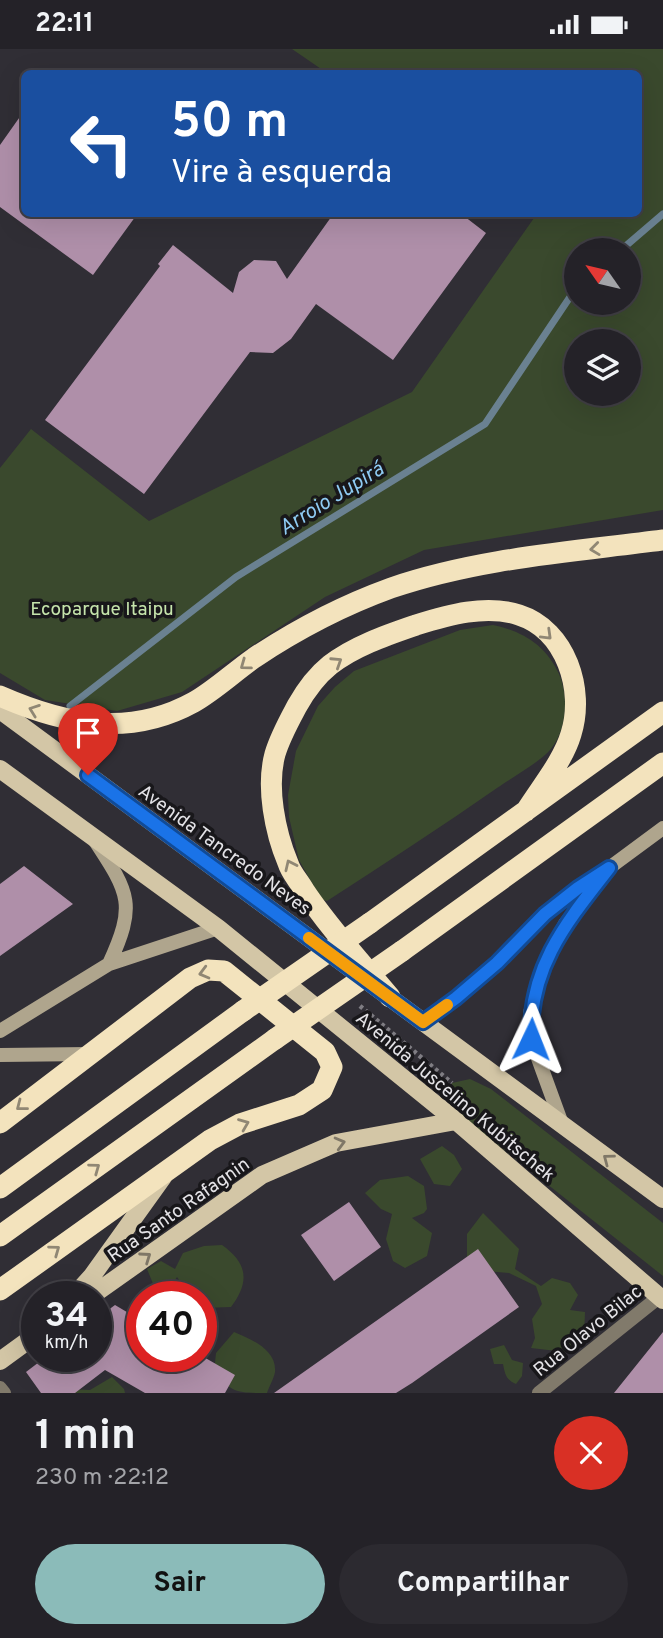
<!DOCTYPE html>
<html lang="pt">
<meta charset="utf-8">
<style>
body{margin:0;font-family:Overpass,sans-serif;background:#2c2a30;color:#f1f3f6;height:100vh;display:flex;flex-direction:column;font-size:26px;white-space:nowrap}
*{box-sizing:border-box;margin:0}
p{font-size:23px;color:#a3a4a8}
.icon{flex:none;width:38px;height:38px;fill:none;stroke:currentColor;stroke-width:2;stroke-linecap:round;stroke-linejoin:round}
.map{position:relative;height:1344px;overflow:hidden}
.panel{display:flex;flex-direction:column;background:#242228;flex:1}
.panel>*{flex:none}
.top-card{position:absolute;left:21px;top:21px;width:621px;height:147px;border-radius:10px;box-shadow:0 7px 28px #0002,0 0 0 2px #413f45;background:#1a4fa0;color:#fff;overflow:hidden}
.needle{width:46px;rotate:304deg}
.controls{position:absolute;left:564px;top:189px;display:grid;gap:14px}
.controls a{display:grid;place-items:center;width:77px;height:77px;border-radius:50%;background:#242228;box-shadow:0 7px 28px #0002,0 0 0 2px #413f45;font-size:35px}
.speed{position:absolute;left:21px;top:1232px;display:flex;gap:14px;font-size:35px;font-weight:700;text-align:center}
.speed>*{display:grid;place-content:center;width:91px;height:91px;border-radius:50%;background:#242228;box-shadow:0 7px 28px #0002,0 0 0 2px #413f45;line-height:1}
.speed small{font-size:18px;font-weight:400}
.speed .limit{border:10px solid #d22;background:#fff;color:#111}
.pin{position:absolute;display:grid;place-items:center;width:60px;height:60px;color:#fff;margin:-72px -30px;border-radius:50% 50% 50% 0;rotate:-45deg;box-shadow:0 0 7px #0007}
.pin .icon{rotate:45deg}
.me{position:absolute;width:77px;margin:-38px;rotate:2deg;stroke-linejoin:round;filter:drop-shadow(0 0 5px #0008)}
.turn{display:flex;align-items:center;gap:24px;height:147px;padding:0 35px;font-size:32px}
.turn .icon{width:91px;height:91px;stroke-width:2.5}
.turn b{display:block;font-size:49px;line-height:60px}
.round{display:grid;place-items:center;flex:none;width:74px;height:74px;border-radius:37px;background:#2c2a30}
.headline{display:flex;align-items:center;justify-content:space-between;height:119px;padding:0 35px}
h1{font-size:42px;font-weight:700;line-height:52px}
.cta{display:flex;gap:14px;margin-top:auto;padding:14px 35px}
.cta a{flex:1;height:80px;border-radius:42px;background:#8bbbb9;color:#111;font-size:28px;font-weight:700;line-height:80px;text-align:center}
.cta a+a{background:#2c2a30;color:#f1f3f6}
.status{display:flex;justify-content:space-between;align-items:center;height:49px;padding:0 35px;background:#242228;direction:ltr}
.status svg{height:19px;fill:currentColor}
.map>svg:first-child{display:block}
.green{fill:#3a492d;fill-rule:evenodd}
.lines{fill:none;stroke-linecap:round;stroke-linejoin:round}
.stream{stroke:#6a8191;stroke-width:7}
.building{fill:#af8fa9}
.path{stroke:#7f7d83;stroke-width:4.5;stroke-dasharray:3.5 3.5;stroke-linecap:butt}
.street{stroke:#817a6b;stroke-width:14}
.secondary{stroke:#afa58d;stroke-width:14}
.primary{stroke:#d3c6a6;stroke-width:18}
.highway{stroke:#f3e3bd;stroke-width:21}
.highway-bridge{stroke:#f3e3bd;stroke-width:21}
.oneway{stroke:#908774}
.oneway2{stroke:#7f7767}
.route-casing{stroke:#114b97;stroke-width:18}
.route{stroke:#1a73e8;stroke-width:12}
.slow{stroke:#f59e0b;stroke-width:12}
.labels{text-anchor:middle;stroke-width:7;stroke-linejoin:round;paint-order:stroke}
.park-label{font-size:19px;fill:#c6e5ac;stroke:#18171a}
.street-label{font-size:19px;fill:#e4e3e7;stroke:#18171a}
.water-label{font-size:21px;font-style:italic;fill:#8fcbf3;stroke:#18171a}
</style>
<div class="status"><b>22:11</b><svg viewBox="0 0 49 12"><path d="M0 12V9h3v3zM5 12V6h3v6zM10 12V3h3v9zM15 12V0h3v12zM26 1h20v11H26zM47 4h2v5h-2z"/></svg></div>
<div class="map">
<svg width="663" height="1344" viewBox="0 0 663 1344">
<rect width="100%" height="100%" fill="#302e35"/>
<path class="green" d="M 292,0 L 663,0 L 663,461 L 424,501 L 325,548 L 182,643 L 117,662 L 45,651 L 0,624 L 0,419 L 31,380 L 149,472 L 412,343 L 534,169 L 528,165 L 639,164 L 639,24 L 327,24 ZM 628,201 L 628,254 L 576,254 L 576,201 ZM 576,292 L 628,292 L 628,345 L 576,345 Z
M 493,576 C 522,582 546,596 559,625 C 569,648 567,681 550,701 C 540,713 511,729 497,739 C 441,778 384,815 327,852 L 321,850 L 299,811 L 289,768 L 288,746 L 296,702 L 318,657 L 335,638 L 354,622 L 460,581 Z
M 470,1030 L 491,1040 L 663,1174 L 663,1227 L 470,1074 L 452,1054 L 452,1034 Z
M 442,1097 L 454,1106 L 462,1120 L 450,1137 L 434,1135 L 420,1110 Z
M 408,1127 L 424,1137 L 427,1160 L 424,1164 L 412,1169 L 432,1184 L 427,1207 L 405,1219 L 393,1212 L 386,1190 L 392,1165 L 381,1160 L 365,1144 L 380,1131 Z
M 483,1164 L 519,1200 L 515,1220 L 541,1237 L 552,1229 L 570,1234 L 578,1246 L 570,1261 L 585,1263 L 584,1288 L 565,1303 L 531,1299 L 535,1289 L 532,1270 L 542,1255 L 536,1237 L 509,1224 L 486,1222 L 467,1208 L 467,1185 Z
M 222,1196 C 249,1215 249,1234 231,1258 L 202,1259 L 201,1248 L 191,1248 L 177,1228 L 170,1239 L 154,1237 L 147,1220 L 161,1212 L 175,1220 L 183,1204 L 204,1197 Z
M 234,1283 C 251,1290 277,1301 275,1323 C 274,1329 269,1338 267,1344 C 236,1344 233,1344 214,1323 L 216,1304 Z
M 504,1296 L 512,1311 L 523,1314 L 522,1327 L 516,1335 C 506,1331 505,1325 503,1315 L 494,1315 L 490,1300 Z
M 112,1328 L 124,1340 L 125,1344 L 65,1344 L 69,1340 L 90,1341 Z"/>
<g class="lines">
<path class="stream" d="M 621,201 L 663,165
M 70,657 L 236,528 L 485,375 L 576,239"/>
</g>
<path class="building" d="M 24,62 L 24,164 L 138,164 L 93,226 L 0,158 L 0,96 Z
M 334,164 L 460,164 L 486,184 L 393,311 L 316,255 L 291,290 L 273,304 L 250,303 L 144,445 L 45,371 L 160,217 L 158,215 L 173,196 L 233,244 L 239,223 L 254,211 L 276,212 L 287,230 Z
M 24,817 L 73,855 L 0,907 L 0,835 Z
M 349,1153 L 381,1198 L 334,1232 L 301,1186 Z
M 478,1200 L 519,1258 L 412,1334 L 396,1344 L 274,1344 Z
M 115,1256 L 142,1272 L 142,1307 L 202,1307 L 235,1326 L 225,1344 L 145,1344 L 105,1321 L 75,1344 L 41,1344 L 26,1323 L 47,1307 L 96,1307 L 96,1270 Z
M 663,1283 L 663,1344 L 614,1344 Z"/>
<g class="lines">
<path class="path" d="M 360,957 L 452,1034"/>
<path class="street" d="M 0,1339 L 4,1344
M 539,1344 L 659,1248"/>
<path class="secondary" d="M 95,792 C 130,845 136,856 109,915
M 423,973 L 455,949 L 497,914 L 545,865 L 578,839 L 609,819 L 663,779
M 0,982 L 109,915 L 218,879
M 0,1006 L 90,1005
M 562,1075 L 531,990 L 530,964 L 541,922 L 565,875 L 602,829"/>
<path class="primary" d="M 0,661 L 663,1150
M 0,720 L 218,879 L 456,1072 L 663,1251
M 73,1248 L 92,1227 L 163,1128
M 90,1248 L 262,1126 L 336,1094 L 456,1072
M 0,1312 L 37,1285"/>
<path class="highway" d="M 0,647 C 64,675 129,689 194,653 C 215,641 234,623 254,609 C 296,581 344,556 391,539 C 479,509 572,503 663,491
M 370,874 L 663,663
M 402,902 L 663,714
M 390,948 C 361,913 329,879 304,841 C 299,832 291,824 288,814 C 275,783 266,738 275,705 C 280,688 289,672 297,657 C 306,641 315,628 330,616 C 354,597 387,586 416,576 C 448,566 486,555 519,566 C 566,581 585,641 571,685 C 563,712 541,738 526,762
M 0,1074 L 190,929 L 208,921 L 224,922 L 325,1003 L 332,1018 L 322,1041 L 299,1056 L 240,1075 L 210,1091 L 0,1241
M 0,1139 L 243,962
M 0,1187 L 275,990"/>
<path class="highway-bridge" d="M 243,962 L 370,874
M 275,990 L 402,902"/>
</g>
<defs><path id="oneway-chevron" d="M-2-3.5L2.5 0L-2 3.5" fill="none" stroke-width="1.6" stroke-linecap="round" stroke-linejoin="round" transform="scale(1.75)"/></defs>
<g class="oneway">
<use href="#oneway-chevron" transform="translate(595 500) rotate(173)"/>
<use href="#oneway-chevron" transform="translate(547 586) rotate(44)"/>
<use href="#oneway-chevron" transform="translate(337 613) rotate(-33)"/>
<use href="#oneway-chevron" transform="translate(245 616) rotate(144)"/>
<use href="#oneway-chevron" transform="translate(34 661) rotate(-160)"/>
<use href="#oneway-chevron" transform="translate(290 816) rotate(-115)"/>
<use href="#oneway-chevron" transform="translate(204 924) rotate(165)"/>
<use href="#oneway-chevron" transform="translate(21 1057) rotate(142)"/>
<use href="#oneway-chevron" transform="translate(244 1075) rotate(-22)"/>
<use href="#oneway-chevron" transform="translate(95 1119) rotate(-36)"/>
<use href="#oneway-chevron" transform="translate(55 1201) rotate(-36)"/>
</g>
<g class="oneway2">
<use href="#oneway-chevron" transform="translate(340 1094) rotate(-15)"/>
<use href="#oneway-chevron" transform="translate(608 1110) rotate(-143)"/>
<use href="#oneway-chevron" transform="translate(146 1208) rotate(-35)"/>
</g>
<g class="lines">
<defs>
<path id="route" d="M 88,726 L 423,973 L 456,949 L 497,914 L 545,865 L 578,839 L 609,819 C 566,874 529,918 531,990"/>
</defs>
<use href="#route" class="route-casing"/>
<use href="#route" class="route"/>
<path class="slow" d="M 309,889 L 423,973 L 447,956"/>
</g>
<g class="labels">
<g class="park-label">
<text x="102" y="566">Ecoparque Itaipu</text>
</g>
<g class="street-label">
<text transform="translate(225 800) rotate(36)" y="7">Avenida Tancredo Neves</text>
<text transform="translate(456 1047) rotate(40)" y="7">Avenida Juscelino Kubitschek</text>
<text transform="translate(178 1160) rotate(-35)" y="7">Rua Santo Rafagnin</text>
<text transform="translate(587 1281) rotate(-39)" y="7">Rua Olavo Bilac</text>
</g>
<g class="water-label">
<text transform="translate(331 449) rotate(-32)" y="7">Arroio Jupirá</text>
</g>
</g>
</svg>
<div class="controls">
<a><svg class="needle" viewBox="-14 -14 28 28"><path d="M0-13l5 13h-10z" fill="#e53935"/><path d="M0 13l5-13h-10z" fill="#a3a4a8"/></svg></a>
<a><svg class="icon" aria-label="layers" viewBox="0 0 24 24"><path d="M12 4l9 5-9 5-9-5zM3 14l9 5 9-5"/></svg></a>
</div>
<div class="speed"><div>34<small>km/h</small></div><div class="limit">40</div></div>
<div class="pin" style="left:88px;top:726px;background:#d93025"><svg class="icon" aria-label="arrive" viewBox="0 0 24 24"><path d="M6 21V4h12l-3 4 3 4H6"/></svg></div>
<svg class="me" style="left:531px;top:990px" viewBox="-20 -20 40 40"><path d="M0-17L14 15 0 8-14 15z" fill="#1a73e8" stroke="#fff" stroke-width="4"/></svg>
<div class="top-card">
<div class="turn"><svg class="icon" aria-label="left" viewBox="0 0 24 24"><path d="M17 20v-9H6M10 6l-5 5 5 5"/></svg><div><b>50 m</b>Vire à esquerda</div></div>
</div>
</div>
<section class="panel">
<div class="headline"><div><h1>1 min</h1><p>230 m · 22:12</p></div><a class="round" style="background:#d93025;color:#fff"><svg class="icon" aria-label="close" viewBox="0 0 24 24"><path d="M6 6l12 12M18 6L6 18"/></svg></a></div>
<div class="cta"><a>Sair</a><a>Compartilhar</a></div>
</section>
